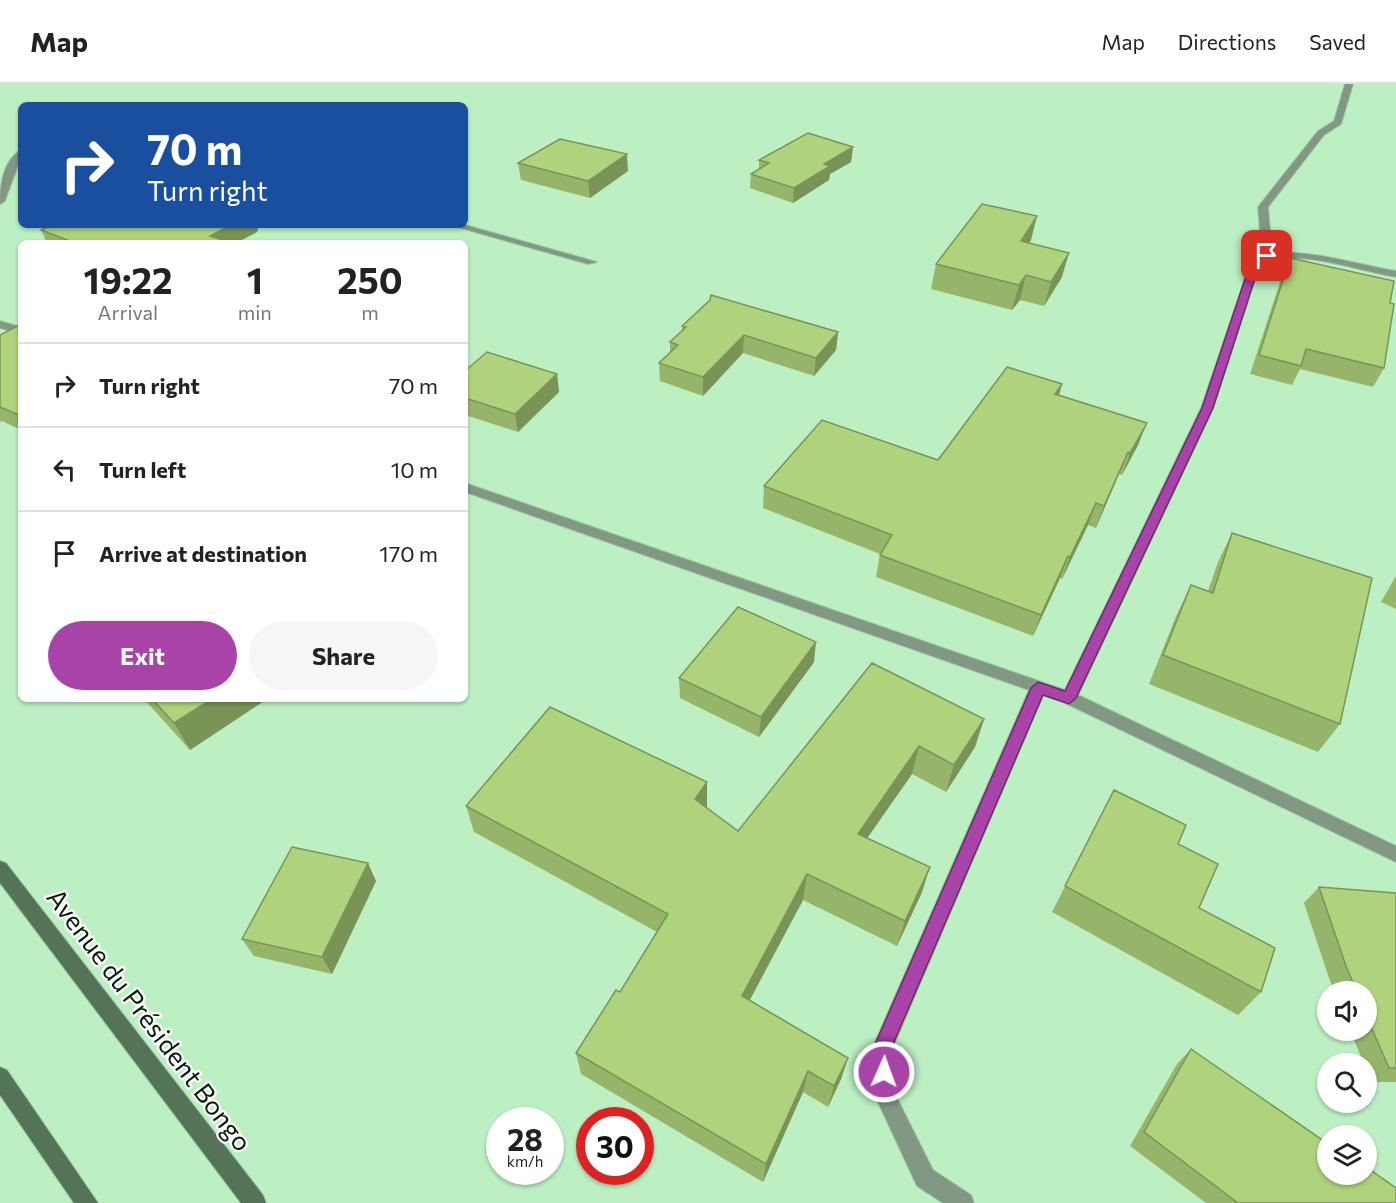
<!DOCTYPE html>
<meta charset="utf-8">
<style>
body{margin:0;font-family:Commissioner,sans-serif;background:#f6f6f6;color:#222;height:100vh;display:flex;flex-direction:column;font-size:22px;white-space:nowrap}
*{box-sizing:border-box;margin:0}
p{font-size:20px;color:#767676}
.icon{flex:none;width:33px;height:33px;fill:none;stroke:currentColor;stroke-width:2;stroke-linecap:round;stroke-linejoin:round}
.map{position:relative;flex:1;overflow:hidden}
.drawer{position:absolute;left:18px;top:156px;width:450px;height:462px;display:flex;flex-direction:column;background:#fff;border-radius:9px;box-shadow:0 2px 4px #0004}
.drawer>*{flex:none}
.guide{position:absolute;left:18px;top:18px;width:450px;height:126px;border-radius:9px;box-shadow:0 2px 4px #0004;background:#1a4fa0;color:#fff;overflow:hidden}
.fabs{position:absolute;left:1317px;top:897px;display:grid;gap:12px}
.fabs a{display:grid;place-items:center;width:60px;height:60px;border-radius:50%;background:#fff;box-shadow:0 2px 4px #0004;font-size:30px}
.speed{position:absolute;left:486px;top:1023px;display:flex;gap:12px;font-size:30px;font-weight:700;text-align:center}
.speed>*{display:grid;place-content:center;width:78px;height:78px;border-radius:50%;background:#fff;box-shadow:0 2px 4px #0004;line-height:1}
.speed small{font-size:15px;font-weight:400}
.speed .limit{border:9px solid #d22;background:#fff;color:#111}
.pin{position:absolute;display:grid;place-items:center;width:51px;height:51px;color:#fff;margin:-26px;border-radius:12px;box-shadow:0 3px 9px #0006}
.me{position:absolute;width:66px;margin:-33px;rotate:2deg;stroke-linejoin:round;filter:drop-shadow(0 0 4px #0008)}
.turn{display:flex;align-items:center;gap:21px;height:126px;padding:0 30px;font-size:27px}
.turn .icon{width:78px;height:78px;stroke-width:2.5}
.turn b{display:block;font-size:42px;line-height:51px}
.eta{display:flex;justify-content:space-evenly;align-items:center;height:102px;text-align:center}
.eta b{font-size:36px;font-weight:700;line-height:42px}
.button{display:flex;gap:12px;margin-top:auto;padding:12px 30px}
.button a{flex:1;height:69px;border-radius:36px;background:#a843a8;color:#fff;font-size:24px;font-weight:700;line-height:69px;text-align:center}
.button a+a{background:#f6f6f6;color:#222}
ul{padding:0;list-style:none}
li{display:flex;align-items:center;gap:18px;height:84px;padding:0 30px;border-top:2px solid #e0e0e0}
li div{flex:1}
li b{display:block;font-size:22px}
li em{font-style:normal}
header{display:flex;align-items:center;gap:36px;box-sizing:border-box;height:84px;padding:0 30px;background:#fff;border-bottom:2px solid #e0e0e0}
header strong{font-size:28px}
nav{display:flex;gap:33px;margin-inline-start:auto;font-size:21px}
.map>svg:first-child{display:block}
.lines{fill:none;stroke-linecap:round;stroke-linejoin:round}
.street-casing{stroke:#9ccaa1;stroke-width:2}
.secondary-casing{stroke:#9ccaa1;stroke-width:2}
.street{fill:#829784;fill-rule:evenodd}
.secondary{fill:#547358;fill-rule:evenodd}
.wall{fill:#96b56b}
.shaded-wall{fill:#7a9457}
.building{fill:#aed37c;stroke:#7a9457;stroke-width:1.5}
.route{fill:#a843a8;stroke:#6d2c6d;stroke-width:1.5}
.labels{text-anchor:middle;stroke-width:4.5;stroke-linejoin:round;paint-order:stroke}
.near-street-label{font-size:26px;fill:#081c0c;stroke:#fff}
</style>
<header>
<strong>Map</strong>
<nav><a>Map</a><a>Directions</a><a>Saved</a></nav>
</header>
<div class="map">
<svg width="1396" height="1119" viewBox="0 0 1396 1119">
<rect width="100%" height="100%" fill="#bcf0c2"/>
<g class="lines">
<defs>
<path id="street" d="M 1345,0 L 1353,0 L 1341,40 L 1324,51 L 1268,123 L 1272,169 C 1314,166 1355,180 1396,187 L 1396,193 C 1353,186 1304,165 1260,179 L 1213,324 L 1078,611 L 1396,762 L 1396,778 L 1063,618 L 1043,611 L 892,965 L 895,1010 L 933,1086 L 971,1111 L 974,1119 L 943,1119 L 917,1102 L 878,1018 L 875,1011 L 872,965 L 1029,606 L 465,408 L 465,399 L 1065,606 L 1201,324 L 1251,177 L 1262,172 L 1258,123 L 1318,47 L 1334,37 Z
M 21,66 C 21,78 9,104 5,117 L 0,120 C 0,101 3,76 21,66 Z
M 450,141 L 465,141 L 597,178 L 588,180 Z
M 0,237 L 21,243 L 21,250 L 0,244 Z"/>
<path id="secondary" d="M 0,777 L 6,779 L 263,1111 L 266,1119 L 241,1119 L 0,799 Z
M 0,983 L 7,986 L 98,1119 L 74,1119 L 0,1011 Z"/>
</defs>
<use href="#street" class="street-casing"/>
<use href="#secondary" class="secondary-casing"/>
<use href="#street" class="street"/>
<use href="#secondary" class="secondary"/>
</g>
<path class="wall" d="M 853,63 L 851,78 L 830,90 L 829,96 L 793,119 L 750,104 L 751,90 L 759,85 L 759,76 Z
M 518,79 L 628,87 L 590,114 L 521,96 Z
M 52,141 L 259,141 L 257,148 L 236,159 L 47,159 L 41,146 Z
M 1031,156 L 1029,159 L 1062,193 L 1044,222 L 1020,216 L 1012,226 L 931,205 L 936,180 Z
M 1290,174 L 1390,219 L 1384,284 L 1373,303 L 1300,285 L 1292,301 L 1250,290 L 1282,192 Z
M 21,240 L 21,346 L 2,337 L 0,338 L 0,251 Z
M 682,242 L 838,248 L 836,266 L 814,292 L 743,269 L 703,312 L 660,297 L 659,279 L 670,269 L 670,258 L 682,247 Z
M 465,287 L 557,290 L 559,308 L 518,348 L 465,331 Z
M 1062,300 L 1059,311 L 1138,361 L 1122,391 L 1119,390 L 1096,444 L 1088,441 L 1062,495 L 1060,494 L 1033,552 L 876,493 L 880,470 L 763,424 L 764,402 L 938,376 Z
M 1232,449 L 1340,640 L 1318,668 L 1149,600 L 1177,530 L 1191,501 L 1208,507 L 1218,478 Z
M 1396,492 L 1396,525 L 1381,518 Z
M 814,578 L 759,653 L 680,614 L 679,594 Z
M 872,579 L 984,635 L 975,663 L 946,708 L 912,690 L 867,754 L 922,808 L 897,862 L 803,816 L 750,916 L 848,974 L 841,995 L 828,1023 L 803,1008 L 763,1098 L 581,990 L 576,969 L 620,908 L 657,848 L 474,748 L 466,722 L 707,724 L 738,747 Z
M 144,615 L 267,615 L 190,666 Z
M 1100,733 L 1178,760 L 1199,824 L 1261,908 L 1238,931 L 1052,828 Z
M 376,797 L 332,890 L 254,872 L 242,855 Z
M 1319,803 L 1396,809 L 1396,998 L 1371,998 L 1366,987 L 1366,980 L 1364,980 L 1350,946 L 1366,946 L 1366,908 L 1335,908 L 1330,897 L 1304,819 Z
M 1191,965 L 1328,1060 L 1396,1119 L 1206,1119 L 1130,1062 L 1177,980 Z"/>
<path class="shaded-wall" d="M 853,63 L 851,78 L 830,90 L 829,96 L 793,119 L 794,104 L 824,80 Z
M 627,70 L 628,87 L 590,114 L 588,97 Z
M 1037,132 L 1031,156 L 1015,181 L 1021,157 Z
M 231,141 L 259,141 L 257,148 L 236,159 L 212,159 L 210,152 Z
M 1069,169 L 1062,193 L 1044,222 L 1051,198 Z
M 1026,191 L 1020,216 L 1012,226 L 1019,201 Z
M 838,248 L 836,266 L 814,292 L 816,274 Z
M 744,251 L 743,269 L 703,312 L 703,293 Z
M 557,290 L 559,308 L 518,348 L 515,330 Z
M 1062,300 L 1056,322 L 1055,310 Z
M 1147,339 L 1138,361 L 1122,391 L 1130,369 Z
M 1128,368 L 1119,390 L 1096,444 L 1104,422 Z
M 1096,419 L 1088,441 L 1062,495 L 1070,473 Z
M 1068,472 L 1060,494 L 1033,552 L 1041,531 Z
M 816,558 L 814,578 L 759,653 L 761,633 Z
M 212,615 L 267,615 L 190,666 L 174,639 Z
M 984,635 L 975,663 L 946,708 L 954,681 Z
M 919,662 L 912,690 L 852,776 L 858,750 Z
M 707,698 L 707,724 L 695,715 Z
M 368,779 L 376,797 L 332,890 L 322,873 Z
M 930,783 L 922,808 L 897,862 L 905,837 Z
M 807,790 L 803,816 L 740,934 L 742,912 Z
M 848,974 L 841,995 L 828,1023 L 834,1002 Z
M 808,987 L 803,1008 L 763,1098 L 766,1080 Z"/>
<path class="building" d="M 808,49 L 853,63 L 824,80 L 830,82 L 794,104 L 751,90 L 769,79 L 759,76 Z
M 560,55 L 627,70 L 588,97 L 518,79 Z
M 982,120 L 1037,132 L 1021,157 L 1069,169 L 1051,198 L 1026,191 L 1019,201 L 936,180 Z
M 52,141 L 231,141 L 210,152 L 232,159 L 75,159 L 41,146 Z
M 1290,174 L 1394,197 L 1390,219 L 1394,220 L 1384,284 L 1306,265 L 1301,282 L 1259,271 Z
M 711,211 L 838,248 L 816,274 L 744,251 L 703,293 L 659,279 L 678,261 L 670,258 L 686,243 L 682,242 L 710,216 Z
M 21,240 L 21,332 L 0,323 L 0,251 Z
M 487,268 L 557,290 L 515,330 L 465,314 L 465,287 Z
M 1007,283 L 1062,300 L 1055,310 L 1147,339 L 1130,369 L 1128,368 L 1104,422 L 1096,419 L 1070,473 L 1068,472 L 1041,531 L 880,471 L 892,451 L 764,402 L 822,336 L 938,376 Z
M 1232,449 L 1372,494 L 1340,640 L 1163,571 L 1191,501 L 1213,509 Z
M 738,523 L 816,558 L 761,633 L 679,594 Z
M 872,579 L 984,635 L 954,681 L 919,662 L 858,750 L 930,783 L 905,837 L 807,790 L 742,912 L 848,974 L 834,1002 L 808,987 L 766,1080 L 576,969 L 616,906 L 620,908 L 668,830 L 466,722 L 550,623 L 707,698 L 695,715 L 738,747 Z
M 152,615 L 212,615 L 174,639 Z
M 1114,706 L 1186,741 L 1178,760 L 1218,780 L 1199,824 L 1275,864 L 1261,908 L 1065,802 Z
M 292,763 L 368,779 L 322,873 L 242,855 Z
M 1319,803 L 1396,809 L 1396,984 L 1389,984 L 1366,931 L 1366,908 L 1357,908 L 1346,882 Z
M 1191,965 L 1328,1060 L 1328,1090 L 1366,1090 L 1366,1083 L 1396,1104 L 1396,1119 L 1238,1119 L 1144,1048 Z"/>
<path class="route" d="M 1267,169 L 1272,172 L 1260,179 L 1213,324 L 1076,614 L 1069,620 L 1043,611 L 891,965 L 893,988 L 890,995 L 884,997 L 877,995 L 873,965 L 1031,604 L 1038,598 L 1065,607 L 1202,324 L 1251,177 Z"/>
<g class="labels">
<g class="near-street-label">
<text transform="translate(149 936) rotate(53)" y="9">Avenue du Président Bongo</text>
</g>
</g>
</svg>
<div class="fabs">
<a><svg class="icon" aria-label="sound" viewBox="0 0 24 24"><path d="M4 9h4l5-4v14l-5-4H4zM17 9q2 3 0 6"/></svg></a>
<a><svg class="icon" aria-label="search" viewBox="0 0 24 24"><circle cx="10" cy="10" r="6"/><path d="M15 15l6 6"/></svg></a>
<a><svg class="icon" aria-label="layers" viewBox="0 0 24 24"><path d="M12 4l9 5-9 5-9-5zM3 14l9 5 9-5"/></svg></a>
</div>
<div class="speed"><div>28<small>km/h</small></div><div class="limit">30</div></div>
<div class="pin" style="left:1267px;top:172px;background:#d93025"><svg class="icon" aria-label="arrive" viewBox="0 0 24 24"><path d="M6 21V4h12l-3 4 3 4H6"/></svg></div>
<svg class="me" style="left:884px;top:988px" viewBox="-20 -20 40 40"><circle r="17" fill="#a843a8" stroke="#fff" stroke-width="3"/><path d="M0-11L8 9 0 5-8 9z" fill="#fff"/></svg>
<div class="guide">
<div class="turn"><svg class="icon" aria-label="right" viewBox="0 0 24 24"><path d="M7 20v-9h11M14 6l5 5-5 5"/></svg><div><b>70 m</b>Turn right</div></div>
</div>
<section class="drawer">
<div class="eta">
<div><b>19:22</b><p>Arrival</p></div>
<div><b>1</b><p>min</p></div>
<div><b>250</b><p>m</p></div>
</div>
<ul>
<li><svg class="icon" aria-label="right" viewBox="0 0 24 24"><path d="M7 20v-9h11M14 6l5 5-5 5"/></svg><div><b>Turn right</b></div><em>70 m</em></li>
<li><svg class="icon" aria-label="left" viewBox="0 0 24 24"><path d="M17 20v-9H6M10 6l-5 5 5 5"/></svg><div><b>Turn left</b></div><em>10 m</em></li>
<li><svg class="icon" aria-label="arrive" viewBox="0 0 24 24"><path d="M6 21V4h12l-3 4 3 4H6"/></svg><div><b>Arrive at destination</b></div><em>170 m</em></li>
</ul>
<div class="button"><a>Exit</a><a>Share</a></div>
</section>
</div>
